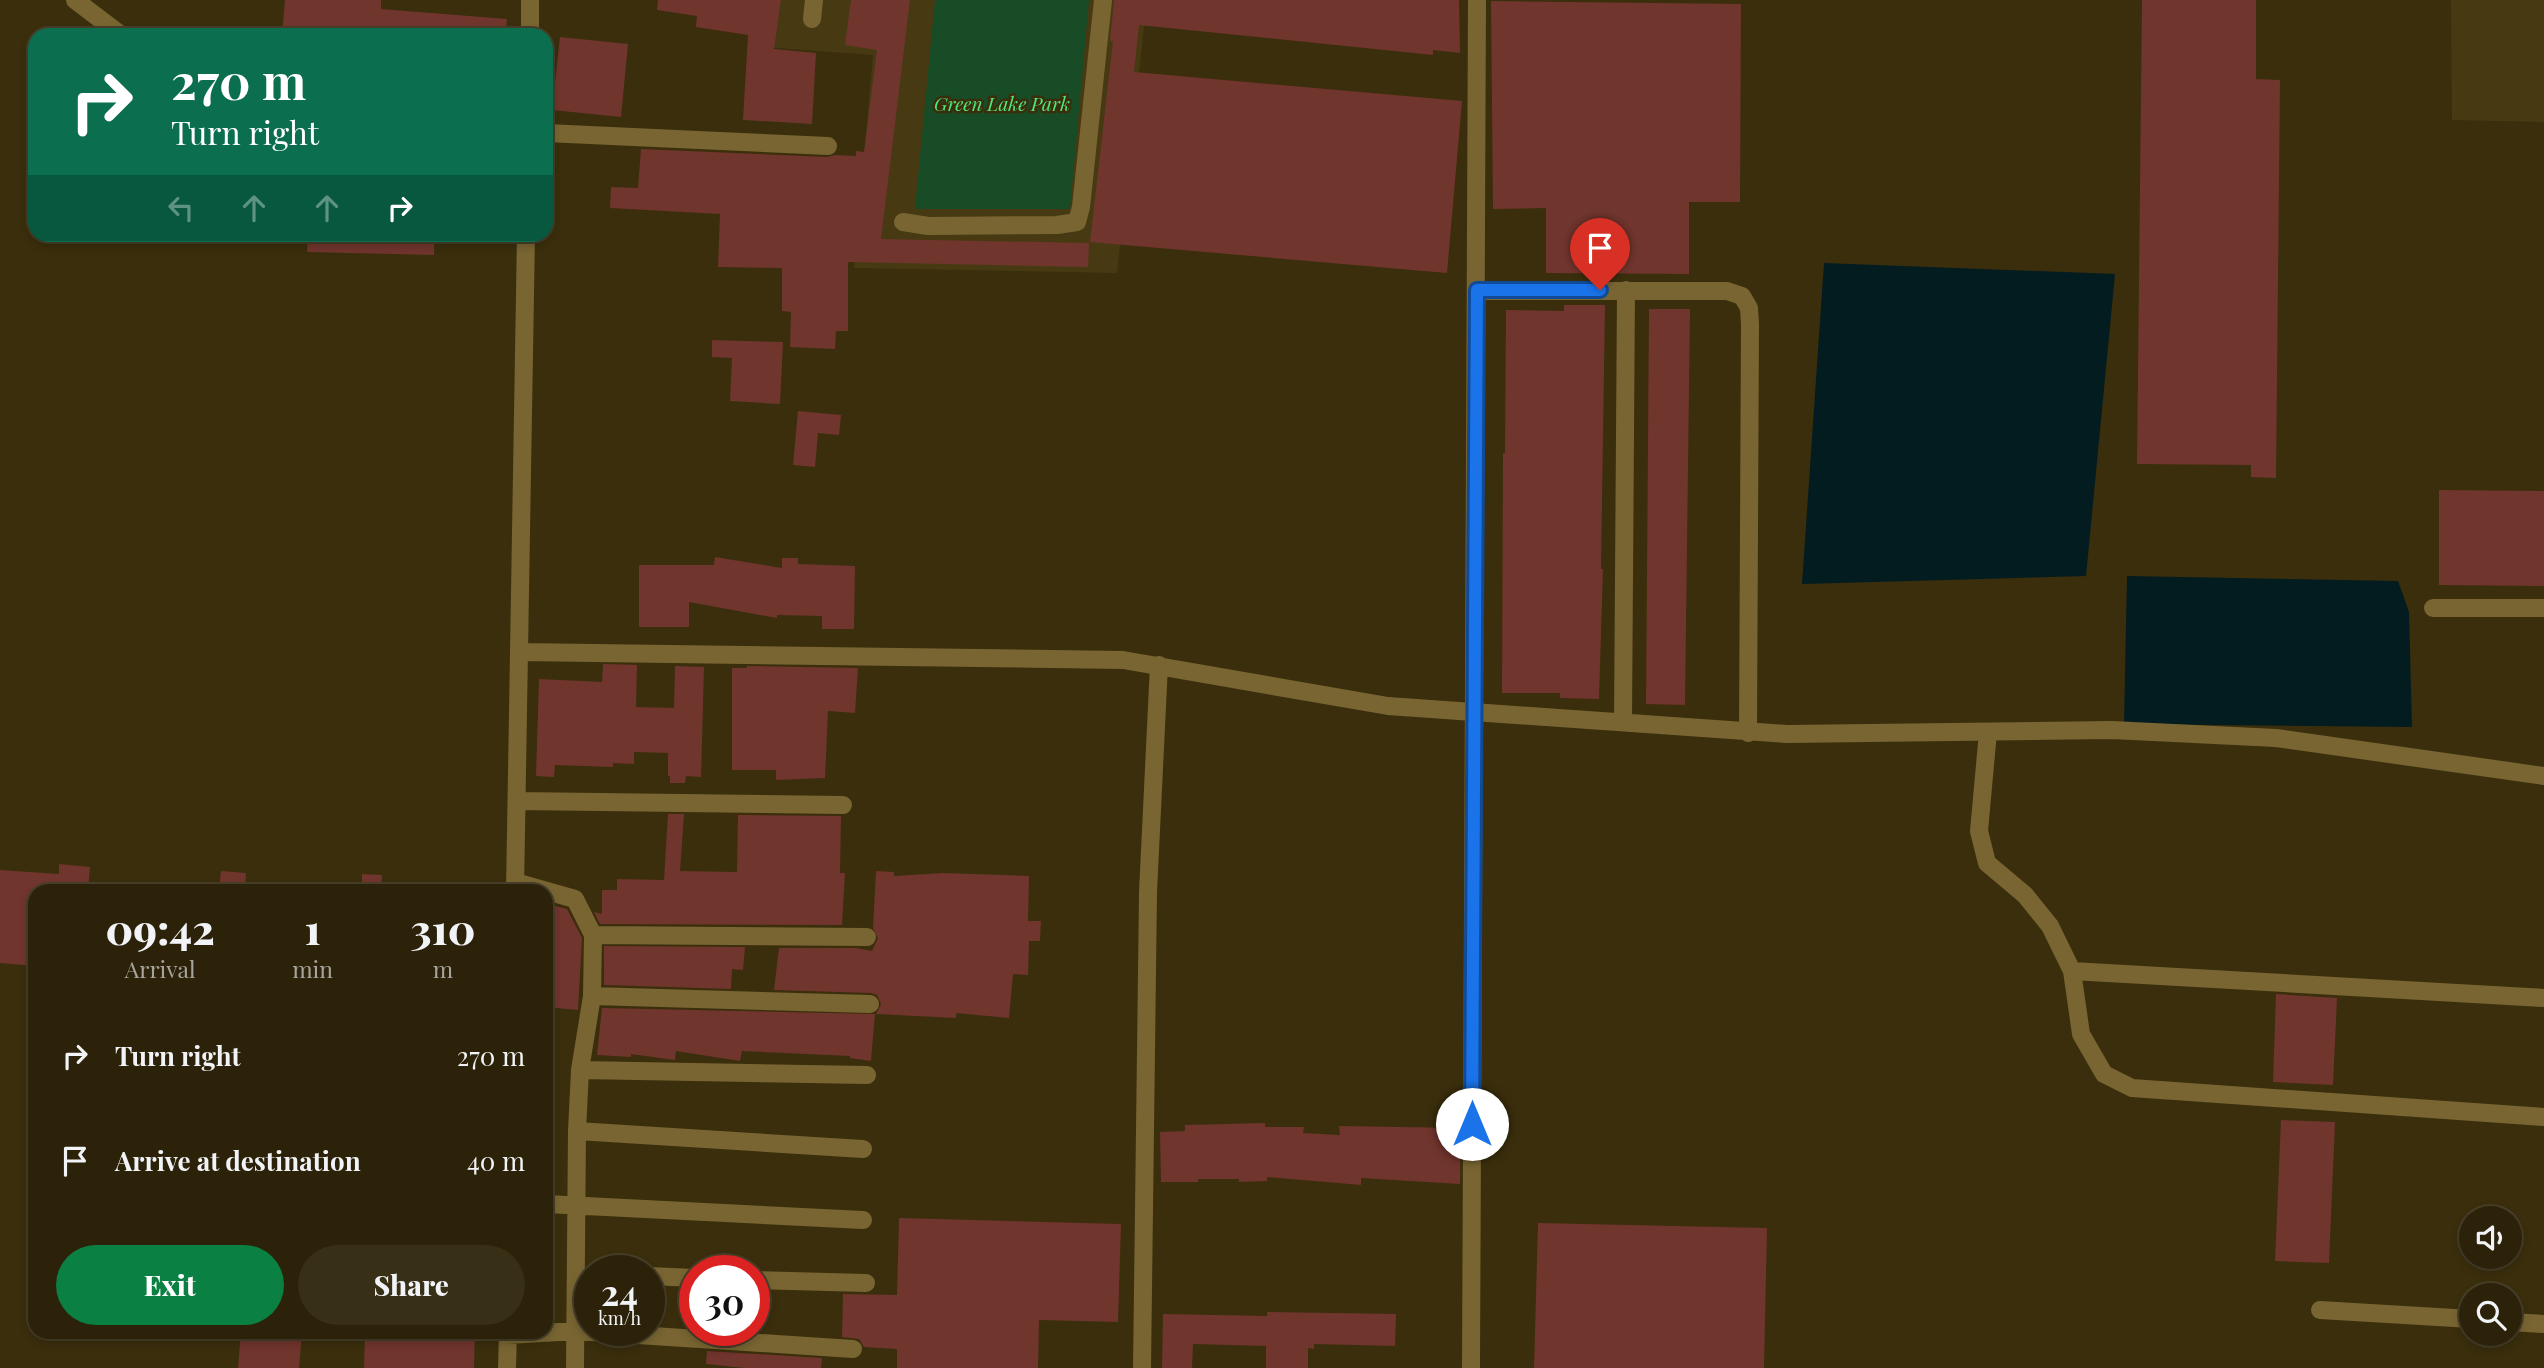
<!DOCTYPE html>
<style>
body{margin:0;font-family:"Playfair Display",serif;background:#382f17;color:#f1f3f6;height:100vh;display:flex;flex-direction:column;font-size:26px;white-space:nowrap}
*{box-sizing:border-box;margin:0}
p{font-size:23px;color:#a6a49c}
.icon{flex:none;width:38px;height:38px;fill:none;stroke:currentColor;stroke-width:2;stroke-linecap:round;stroke-linejoin:round}
.map{position:relative;flex:1;overflow:hidden}
.side{position:absolute;left:28px;top:884px;width:525px;height:455px;display:flex;flex-direction:column;background:#2c2209;border-radius:21px;box-shadow:0 4px 10px #0003,0 0 0 2px #483f2a}
.side>*{flex:none}
.guide{position:absolute;left:28px;top:28px;width:525px;height:214px;border-radius:21px;box-shadow:0 4px 10px #0003,0 0 0 2px #483f2a;background:#0b6e4f;color:#fff;overflow:hidden}
.tools{position:absolute;left:2459px;top:1206px;display:grid;gap:14px}
.tools a{display:grid;place-items:center;width:63px;height:63px;border-radius:50%;background:#2c2209;box-shadow:0 4px 10px #0003,0 0 0 2px #483f2a;font-size:35px}
.speed{position:absolute;left:574px;top:1255px;display:flex;gap:14px;font-size:35px;font-weight:700;text-align:center}
.speed>*{display:grid;place-content:center;width:91px;height:91px;border-radius:50%;background:#2c2209;box-shadow:0 4px 10px #0003,0 0 0 2px #483f2a;line-height:1}
.speed small{font-size:18px;font-weight:400}
.speed .limit{border:10px solid #d22;background:#fff;color:#111}
.pin{position:absolute;display:grid;place-items:center;width:60px;height:60px;color:#fff;margin:-72px -30px;border-radius:50% 50% 50% 0;rotate:-45deg;box-shadow:0 0 7px #0007}
.pin .icon{rotate:45deg}
.me{position:absolute;width:77px;margin:-38px;rotate:0deg;stroke-linejoin:round;filter:drop-shadow(0 0 5px #0008)}
.turn{display:flex;align-items:center;gap:24px;height:147px;padding:0 28px;font-size:32px}
.turn .icon{width:91px;height:91px;stroke-width:2.5}
.turn b{display:block;font-size:49px;line-height:60px}
.lanes{display:flex;align-items:center;height:66px;padding:0 28px;background:#0003;justify-content:center;gap:35px;direction:ltr}
.lanes .off{opacity:.35}
.eta{display:flex;justify-content:space-evenly;align-items:center;height:119px;text-align:center}
.eta b{font-size:42px;font-weight:800;line-height:49px}
.action{display:flex;gap:14px;margin-top:auto;padding:14px 28px}
.action a{flex:1;height:80px;border-radius:42px;background:#0b8043;color:#fff;font-size:28px;font-weight:800;line-height:80px;text-align:center}
.action a+a{background:#382f17;color:#f1f3f6}
ul{padding:0;list-style:none}
li{display:flex;align-items:center;gap:21px;height:105px;padding:0 28px}
li div{flex:1}
li b{display:block;font-size:26px}
li em{font-style:normal}
.map>svg:first-child{display:block}
.built{fill:#473a13}
.green{fill:#174c26}
.water{fill:#031c20}
.building{fill:#70352d}
.lines{fill:none;stroke-linecap:round;stroke-linejoin:round}
.street{stroke:#786532;stroke-width:18}
.route-casing{stroke:#114b97;stroke-width:18}
.route{stroke:#1a73e8;stroke-width:12}
.labels{text-anchor:middle;stroke-width:5;stroke-linejoin:round;paint-order:stroke}
.park-label{font-size:19px;font-style:italic;fill:#50e67b;stroke:#3a2e0c}
</style>
<div class="map">
<svg width="2544" height="1368" viewBox="0 0 2544 1368">
<rect width="100%" height="100%" fill="#3a2e0c"/>
<path class="built" d="M 753,0 L 1147,0 L 1117,273 L 854,268 L 873,55 L 748,46 Z
M 2451,0 L 2544,0 L 2544,122 L 2452,120 Z"/>
<path class="green" d="M 935,0 L 1089,0 L 1070,209 L 915,209 Z"/>
<path class="water" d="M 1824,263 L 2115,274 L 2086,576 L 1802,584 Z
M 2127,576 L 2398,581 L 2409,612 L 2412,727 L 2124,724 Z"/>
<path class="building" d="M 285,0 L 381,0 L 381,9 L 507,19 L 505,35 L 282,35 Z
M 658,0 L 781,0 L 774,49 L 816,53 L 812,124 L 743,120 L 748,35 L 696,27 L 697,16 L 657,10 Z
M 851,0 L 910,0 L 881,239 L 1089,243 L 1088,267 L 848,262 L 848,331 L 836,331 L 835,349 L 790,347 L 791,312 L 782,311 L 782,268 L 718,267 L 720,214 L 610,208 L 611,187 L 638,188 L 641,149 L 827,157 L 835,155 L 856,156 L 856,151 L 864,152 L 877,50 L 845,45 Z
M 1114,0 L 1459,0 L 1460,53 L 1433,50 L 1433,55 L 1139,25 L 1134,72 L 1462,101 L 1447,273 L 1090,242 L 1113,41 L 1110,41 Z
M 2142,0 L 2256,0 L 2256,79 L 2280,80 L 2276,478 L 2251,477 L 2251,465 L 2137,464 Z
M 1491,1 L 1741,4 L 1740,202 L 1689,202 L 1689,274 L 1546,273 L 1546,208 L 1493,209 Z
M 560,37 L 628,44 L 621,117 L 552,110 Z
M 308,234 L 434,234 L 434,255 L 307,252 Z
M 1564,305 L 1605,305 L 1601,569 L 1603,569 L 1599,699 L 1560,698 L 1560,693 L 1502,693 L 1503,453 L 1505,453 L 1506,310 L 1564,311 Z
M 1649,309 L 1690,309 L 1685,705 L 1646,704 Z
M 712,340 L 783,342 L 780,404 L 730,401 L 732,358 L 712,357 Z
M 798,411 L 841,415 L 839,435 L 818,433 L 815,467 L 793,465 Z
M 2439,490 L 2544,491 L 2544,586 L 2439,585 Z
M 715,557 L 782,568 L 782,558 L 798,558 L 798,564 L 855,566 L 854,629 L 822,629 L 822,616 L 777,615 L 777,618 L 689,602 L 689,627 L 639,627 L 639,565 L 714,565 Z
M 603,664 L 637,665 L 636,707 L 674,708 L 675,666 L 704,667 L 701,777 L 686,776 L 685,783 L 670,783 L 670,776 L 668,776 L 668,753 L 634,752 L 634,764 L 613,763 L 613,767 L 555,765 L 554,777 L 536,776 L 539,679 L 602,682 Z
M 747,666 L 858,668 L 855,713 L 828,711 L 825,778 L 776,780 L 776,770 L 732,770 L 732,668 L 747,668 Z
M 668,814 L 684,814 L 680,871 L 737,872 L 738,815 L 841,816 L 840,873 L 845,873 L 842,925 L 600,924 L 594,912 L 602,914 L 602,890 L 617,890 L 617,879 L 664,880 Z
M 59,864 L 90,867 L 88,891 L 35,891 L 35,966 L 0,963 L 0,870 L 59,874 Z
M 221,871 L 246,873 L 245,891 L 219,891 Z
M 876,871 L 894,872 L 894,876 L 943,873 L 1029,876 L 1028,921 L 1041,921 L 1040,941 L 1029,941 L 1028,975 L 1013,974 L 1009,1018 L 956,1013 L 956,1018 L 876,1014 L 881,1004 L 877,995 L 871,993 L 774,990 L 779,948 L 856,948 L 872,951 L 878,938 L 873,928 Z
M 362,874 L 382,875 L 381,891 L 362,891 Z
M 551,905 L 567,909 L 582,938 L 578,1010 L 546,1007 L 554,922 L 548,921 Z
M 604,946 L 745,947 L 743,970 L 732,969 L 731,989 L 604,985 Z
M 2276,994 L 2337,998 L 2333,1085 L 2273,1082 Z
M 602,1008 L 875,1014 L 871,1061 L 850,1058 L 850,1056 L 742,1051 L 740,1061 L 676,1051 L 675,1060 L 631,1054 L 631,1057 L 597,1055 Z
M 2281,1120 L 2335,1122 L 2329,1263 L 2275,1261 Z
M 1265,1123 L 1265,1127 L 1304,1127 L 1303,1133 L 1340,1135 L 1339,1126 L 1461,1128 L 1460,1184 L 1361,1178 L 1361,1185 L 1267,1177 L 1267,1181 L 1239,1182 L 1239,1179 L 1198,1179 L 1198,1182 L 1161,1182 L 1160,1132 L 1185,1131 L 1185,1125 Z
M 899,1218 L 1121,1224 L 1118,1322 L 1039,1320 L 1038,1368 L 897,1368 L 897,1349 L 864,1347 L 859,1339 L 842,1337 L 843,1294 L 897,1295 Z
M 1538,1223 L 1767,1228 L 1764,1368 L 1534,1368 Z
M 1267,1312 L 1396,1314 L 1395,1346 L 1314,1344 L 1314,1349 L 1308,1348 L 1308,1368 L 1266,1368 L 1266,1346 L 1193,1344 L 1192,1368 L 1162,1368 L 1163,1314 L 1267,1316 Z
M 241,1332 L 302,1332 L 299,1368 L 238,1368 Z
M 365,1332 L 475,1332 L 474,1368 L 364,1368 Z
M 707,1351 L 822,1358 L 821,1368 L 745,1368 L 706,1364 Z"/>
<g class="lines">
<path class="street" d="M 75,0 L 121,35
M 812,19 L 814,0
M 530,35 L 530,0
M 546,133 L 828,146
M 903,222 L 928,226 L 1057,225 L 1077,222 L 1081,207 L 1103,0
M 1477,291 L 1727,291 L 1742,296 L 1749,308 L 1750,324 L 1748,733
M 2433,608 L 2544,608
M 519,652 L 1123,660 L 1388,706 L 1787,734 L 2112,730 L 2276,738 L 2544,776
M 1623,722 L 1626,290
M 1988,732 L 1979,831 L 1987,863 L 2025,895 L 2050,926 L 2072,971 L 2081,1034 L 2104,1074 L 2132,1088 L 2544,1117
M 517,801 L 843,805
M 515,882 L 575,899 L 593,935 L 592,996 L 580,1070 L 577,1131 L 575,1368
M 515,891 L 526,234
M 593,935 L 867,937
M 2072,971 L 2544,998
M 592,996 L 870,1004
M 580,1070 L 867,1075
M 577,1131 L 863,1149
M 546,1204 L 863,1220
M 649,1276 L 695,1278
M 754,1280 L 866,1283
M 2320,1310 L 2471,1319
M 2510,1322 L 2544,1324
M 508,1335 L 576,1331 L 853,1349
M 507,1368 L 508,1332
M 1142,1368 L 1148,892 L 1159,665
M 1471,1368 L 1477,0"/>
</g>
<g class="lines">
<defs>
<path id="route" d="M 1472,1124 L 1477,290 L 1600,290"/>
</defs>
<use href="#route" class="route-casing"/>
<use href="#route" class="route"/>
</g>
<g class="labels">
<g class="park-label">
<text x="1002" y="111">Green Lake Park</text>
</g>
</g>
</svg>
<div class="tools">
<a><svg class="icon" aria-label="sound" viewBox="0 0 24 24"><path d="M4 9h4l5-4v14l-5-4H4zM17 9q2 3 0 6"/></svg></a>
<a><svg class="icon" aria-label="search" viewBox="0 0 24 24"><circle cx="10" cy="10" r="6"/><path d="M15 15l6 6"/></svg></a>
</div>
<div class="speed"><div>24<small>km/h</small></div><div class="limit">30</div></div>
<div class="pin" style="left:1600px;top:290px;background:#d93025"><svg class="icon" aria-label="arrive" viewBox="0 0 24 24"><path d="M6 21V4h12l-3 4 3 4H6"/></svg></div>
<svg class="me" style="left:1472px;top:1124px" viewBox="-20 -20 40 40"><circle r="19" fill="#fff"/><path d="M0-13L10 11 0 6-10 11z" fill="#1a73e8"/></svg>
<div class="guide">
<div class="turn"><svg class="icon" aria-label="right" viewBox="0 0 24 24"><path d="M7 20v-9h11M14 6l5 5-5 5"/></svg><div><b>270 m</b>Turn right</div></div>
<div class="lanes"><svg class="icon off" aria-label="left" viewBox="0 0 24 24"><path d="M17 20v-9H6M10 6l-5 5 5 5"/></svg><svg class="icon off" aria-label="ahead" viewBox="0 0 24 24"><path d="M12 20V5M6 11l6-6 6 6"/></svg><svg class="icon off" aria-label="ahead" viewBox="0 0 24 24"><path d="M12 20V5M6 11l6-6 6 6"/></svg><svg class="icon" aria-label="right" viewBox="0 0 24 24"><path d="M7 20v-9h11M14 6l5 5-5 5"/></svg></div>
</div>
<section class="side">
<div class="eta">
<div><b>09:42</b><p>Arrival</p></div>
<div><b>1</b><p>min</p></div>
<div><b>310</b><p>m</p></div>
</div>
<ul>
<li><svg class="icon" aria-label="right" viewBox="0 0 24 24"><path d="M7 20v-9h11M14 6l5 5-5 5"/></svg><div><b>Turn right</b></div><em>270 m</em></li>
<li><svg class="icon" aria-label="arrive" viewBox="0 0 24 24"><path d="M6 21V4h12l-3 4 3 4H6"/></svg><div><b>Arrive at destination</b></div><em>40 m</em></li>
</ul>
<div class="action"><a>Exit</a><a>Share</a></div>
</section>
</div>
